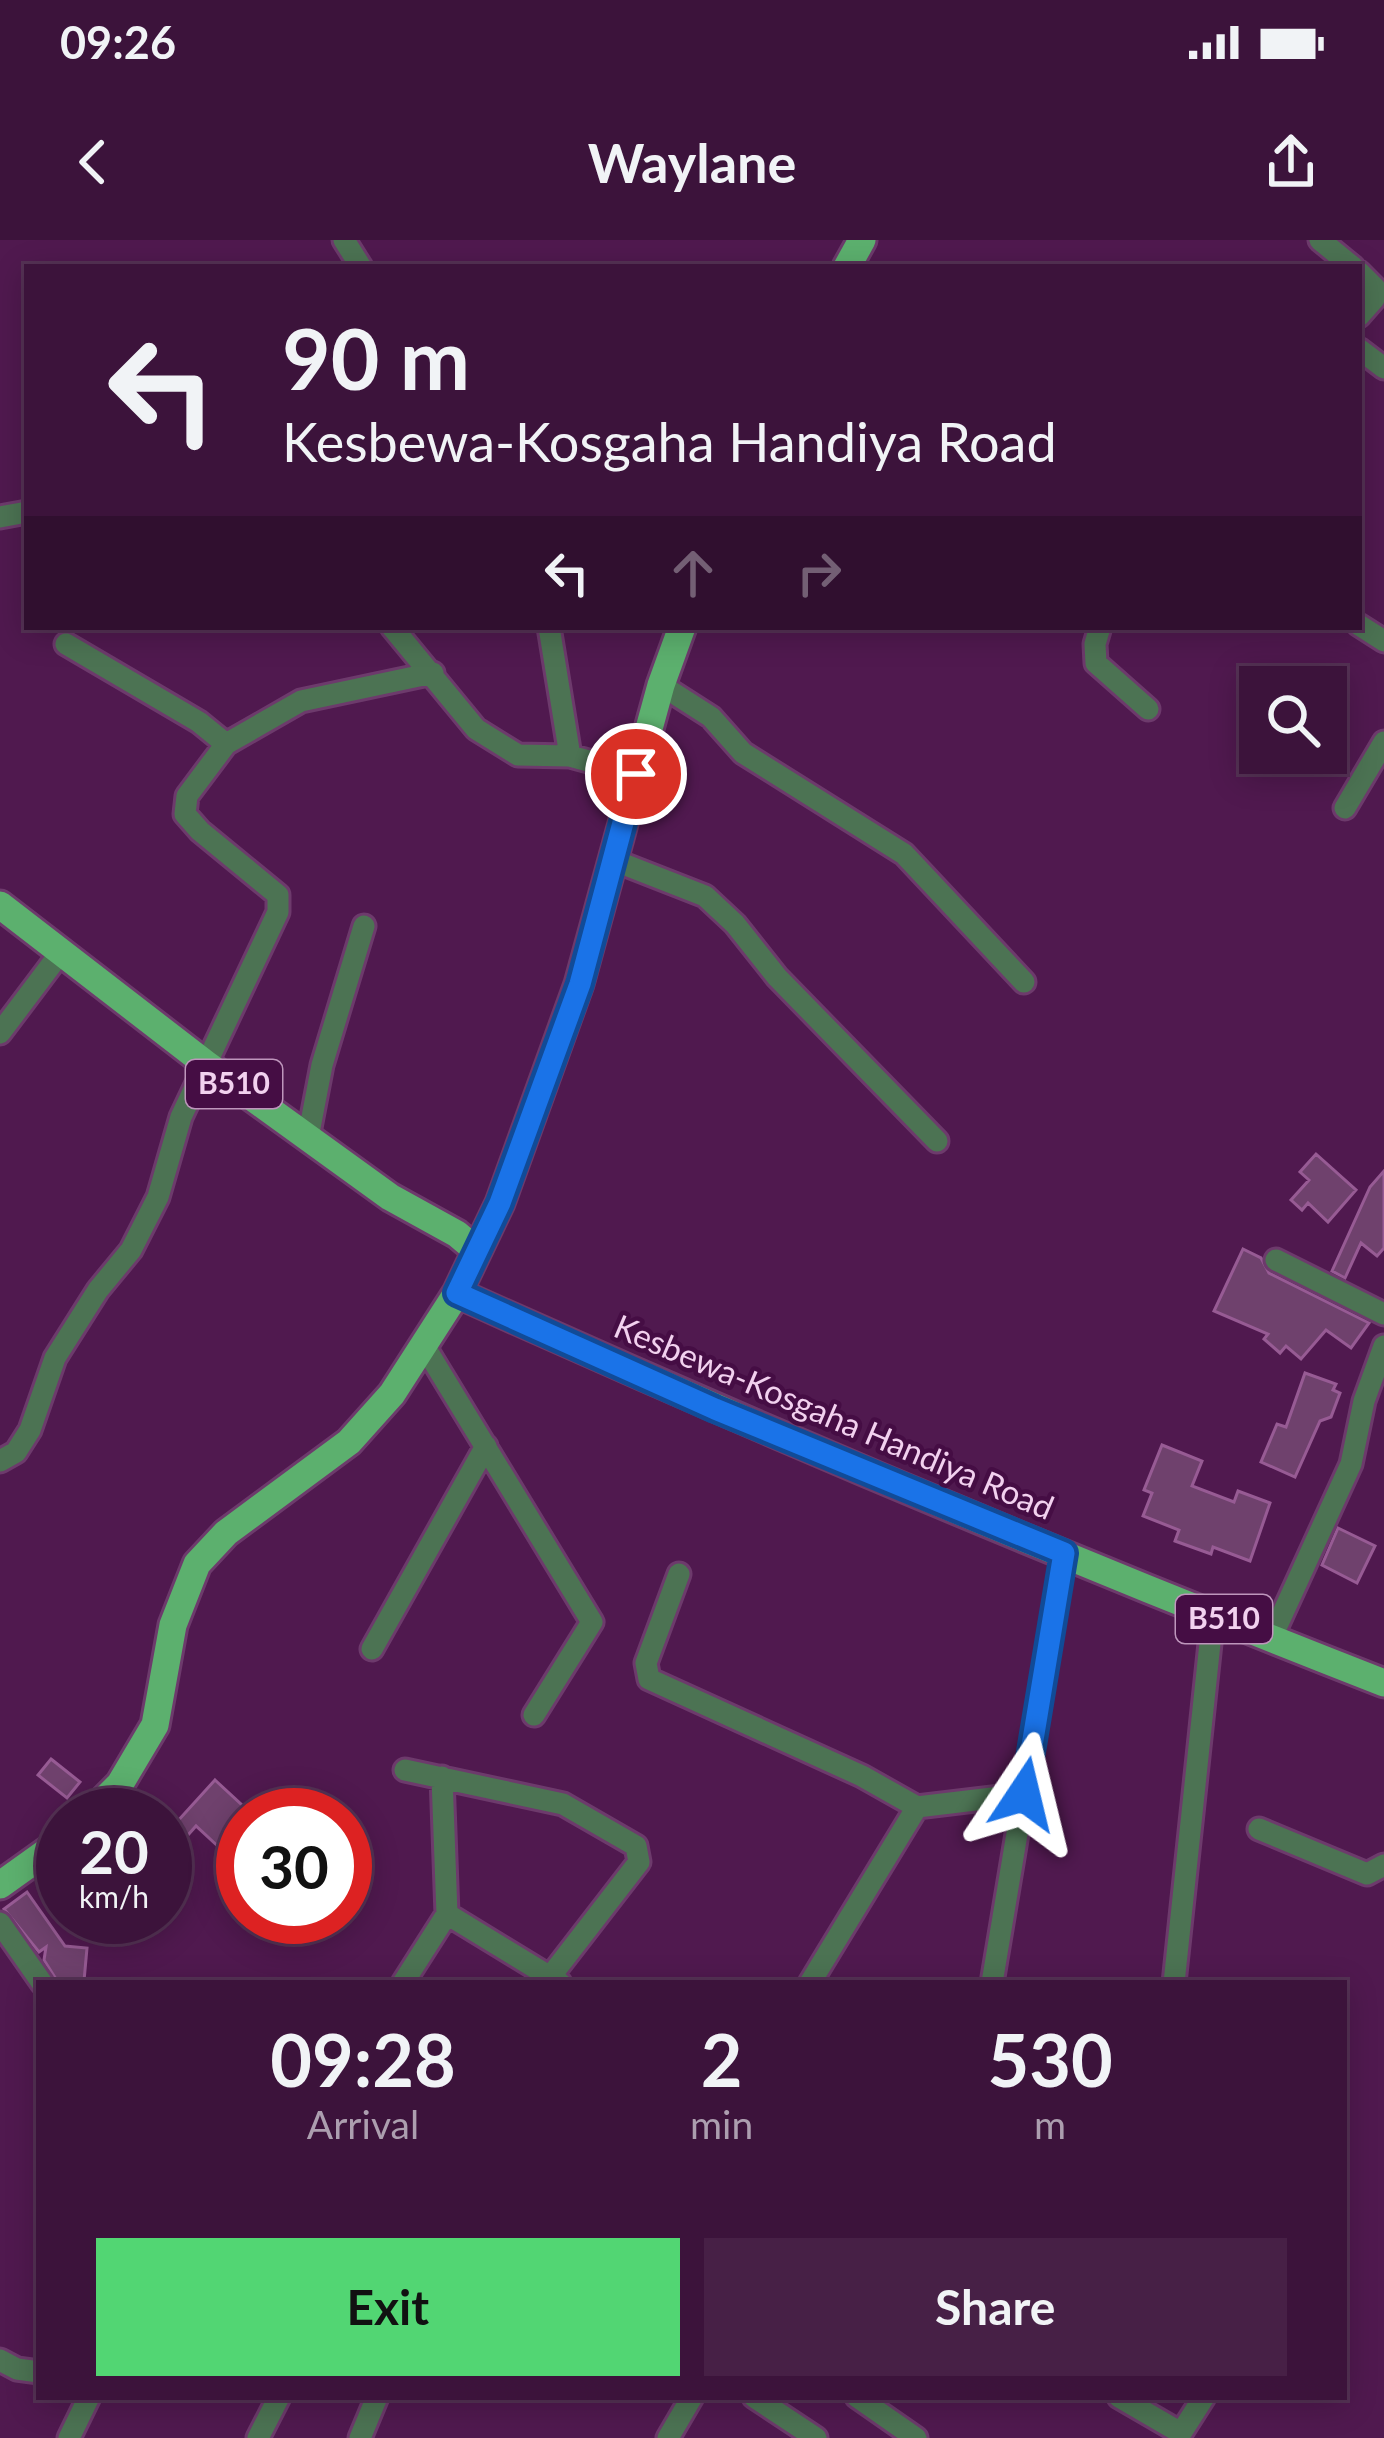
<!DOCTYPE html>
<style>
body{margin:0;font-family:Lato,sans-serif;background:#472046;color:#f1f3f6;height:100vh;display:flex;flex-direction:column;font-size:45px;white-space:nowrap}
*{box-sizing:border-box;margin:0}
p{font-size:39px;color:#ac9eaf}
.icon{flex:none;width:66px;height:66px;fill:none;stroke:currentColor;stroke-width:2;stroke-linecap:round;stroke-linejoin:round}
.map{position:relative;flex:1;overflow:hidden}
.side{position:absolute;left:36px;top:1740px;width:1311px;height:420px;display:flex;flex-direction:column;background:#3c133b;border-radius:0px;box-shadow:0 6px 30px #0003,0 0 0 3px #553255}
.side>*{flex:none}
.top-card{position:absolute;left:24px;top:24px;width:1338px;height:366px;border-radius:0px;box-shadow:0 6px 30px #0003,0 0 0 3px #553255;background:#3c133b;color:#f1f3f6;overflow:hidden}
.controls{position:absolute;left:1239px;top:426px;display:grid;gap:24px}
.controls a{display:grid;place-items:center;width:108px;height:108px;border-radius:0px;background:#3c133b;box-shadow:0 6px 30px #0003,0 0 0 3px #553255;font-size:60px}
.speed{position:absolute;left:36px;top:1548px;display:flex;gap:24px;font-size:60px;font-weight:700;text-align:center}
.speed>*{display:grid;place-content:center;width:156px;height:156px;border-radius:50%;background:#3c133b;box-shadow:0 6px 30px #0003,0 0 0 3px #553255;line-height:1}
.speed small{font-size:30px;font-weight:400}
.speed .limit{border:18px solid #d22;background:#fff;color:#111}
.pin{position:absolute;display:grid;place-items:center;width:102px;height:102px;color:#fff;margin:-51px;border:6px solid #fff;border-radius:50%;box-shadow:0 3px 12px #0007}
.me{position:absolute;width:132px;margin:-66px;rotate:10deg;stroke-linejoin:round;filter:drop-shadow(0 0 9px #0008)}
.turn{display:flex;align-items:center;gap:42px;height:252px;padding:0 60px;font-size:54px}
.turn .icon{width:156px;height:156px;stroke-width:2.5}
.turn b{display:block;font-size:84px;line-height:102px}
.lanes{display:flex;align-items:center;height:114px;padding:0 60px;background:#0003;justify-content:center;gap:60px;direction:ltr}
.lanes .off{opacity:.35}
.eta{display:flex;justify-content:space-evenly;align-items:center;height:204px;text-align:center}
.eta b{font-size:72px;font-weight:700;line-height:84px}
.primary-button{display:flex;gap:24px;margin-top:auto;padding:24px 60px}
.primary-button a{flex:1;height:138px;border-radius:0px;background:#52d673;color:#111;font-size:48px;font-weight:700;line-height:138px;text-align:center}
.primary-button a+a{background:#472046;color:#f1f3f6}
.status{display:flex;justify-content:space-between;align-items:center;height:84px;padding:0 60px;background:#3c133b;direction:ltr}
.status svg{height:33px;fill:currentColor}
header{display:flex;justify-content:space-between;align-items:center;height:156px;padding:0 60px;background:#3c133b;font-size:54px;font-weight:700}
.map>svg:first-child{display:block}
.building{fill:#6f416d;stroke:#975b94;stroke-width:3}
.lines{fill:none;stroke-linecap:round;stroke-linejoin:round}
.minor-casing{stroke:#6d3a6c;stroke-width:27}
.major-casing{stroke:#6d3a6c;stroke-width:33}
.minor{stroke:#4c7353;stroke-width:21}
.major{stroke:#5cb06e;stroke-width:27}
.route-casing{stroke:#114b97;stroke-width:30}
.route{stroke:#1a73e8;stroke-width:21}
.labels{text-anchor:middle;stroke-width:9;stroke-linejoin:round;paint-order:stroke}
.shield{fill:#450d44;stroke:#be96bc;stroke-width:3}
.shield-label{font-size:30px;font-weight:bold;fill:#f2d1ef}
.street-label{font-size:33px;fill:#f2d1ef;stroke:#450d44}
</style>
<div class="status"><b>09:26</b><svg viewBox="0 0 49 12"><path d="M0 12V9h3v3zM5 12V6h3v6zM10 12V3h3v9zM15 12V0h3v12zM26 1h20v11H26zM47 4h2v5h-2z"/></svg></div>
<header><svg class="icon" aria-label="back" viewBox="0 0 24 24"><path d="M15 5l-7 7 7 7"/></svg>Waylane<svg class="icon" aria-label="share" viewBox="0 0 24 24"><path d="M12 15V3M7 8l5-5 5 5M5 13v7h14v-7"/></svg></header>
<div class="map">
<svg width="1384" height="2198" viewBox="0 0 1384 2198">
<rect width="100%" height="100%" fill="#50194f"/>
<path class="building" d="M 1316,914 L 1356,950 L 1328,982 L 1308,963 L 1302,970 L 1291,960 L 1309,940 L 1300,932 Z
M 1384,931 L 1384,1008 L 1377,1016 L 1361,1003 L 1345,1038 L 1332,1031 L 1370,947 Z
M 1243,1009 L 1261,1018 L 1269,1033 L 1369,1083 L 1351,1108 L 1326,1090 L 1301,1119 L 1286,1106 L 1280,1113 L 1264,1099 L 1268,1094 L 1214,1071 Z
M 1305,1133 L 1336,1144 L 1333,1150 L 1340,1153 L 1331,1177 L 1320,1181 L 1295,1237 L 1261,1222 L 1277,1184 L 1286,1187 Z
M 1162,1205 L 1202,1221 L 1192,1246 L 1234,1262 L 1238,1251 L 1270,1263 L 1250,1321 L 1213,1307 L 1211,1314 L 1175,1301 L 1179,1290 L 1143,1276 L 1152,1253 L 1144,1250 Z
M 1338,1288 L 1375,1306 L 1357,1343 L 1322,1325 Z
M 51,1519 L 80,1542 L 67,1558 L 38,1535 Z
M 215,1540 L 243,1566 L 243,1590 L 223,1611 L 196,1586 L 165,1621 L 165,1595 Z
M 27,1652 L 65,1706 L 87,1708 L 84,1741 L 56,1739 L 44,1720 L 46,1707 L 39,1712 L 4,1669 Z"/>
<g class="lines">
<defs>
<path id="minor" d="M 344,0 L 361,27
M 1320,0 L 1353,27
M 1359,32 L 1375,48 L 1374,59 L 1359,76
M 1359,109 L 1384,128
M 0,277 L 27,272
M 1359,385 L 1384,401
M 392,387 L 476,489 L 518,515 L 570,516 L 636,534
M 549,387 L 570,516
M 1100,387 L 1095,404 L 1096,423 L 1148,469
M 661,445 L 711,477 L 743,513 L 904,614 L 1024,742
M 226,504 L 301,461 L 433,433
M 1345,568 L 1384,502
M 613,620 L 705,656 L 735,684 L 777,737 L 937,901
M 0,793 L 61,712
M 308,898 L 322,825 L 364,686
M 1276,1020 L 1384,1074
M 423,1104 L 592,1382 L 534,1475
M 0,1221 L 16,1212 L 30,1190 L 55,1118 L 98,1050 L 131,1010 L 158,957 L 181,877 L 278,672 L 278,655 L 200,591 L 185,574 L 187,556 L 226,504 L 199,482 L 66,404
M 679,1334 L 646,1423 L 649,1439 L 862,1536 L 917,1567
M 1271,1399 L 1351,1224 L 1364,1161 L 1384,1106
M 372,1409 L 486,1206
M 405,1530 L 563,1564 L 636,1606 L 639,1622 L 550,1737
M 442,1537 L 447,1674
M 1259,1589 L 1367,1634 L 1384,1625
M 0,1683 L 42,1743
M 403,1743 L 447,1674 L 560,1743
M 810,1743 L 917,1567 L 1025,1554
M 992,1743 L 1064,1313
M 1174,1743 L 1213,1375
M 0,2120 L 17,2129 L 39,2132
M 754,2157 L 816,2198
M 857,2157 L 916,2198
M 1119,2157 L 1181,2193 L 1204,2157
M 69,2198 L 89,2157
M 258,2198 L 279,2157
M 360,2198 L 377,2157
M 668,2198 L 692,2157"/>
<path id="major" d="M 847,27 L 862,0
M 0,665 L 206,824 L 390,957 L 457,994 L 476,1010
M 457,1053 C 763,1191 1072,1321 1384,1443
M 89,1575 L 120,1544 L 155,1485 L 173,1385 L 197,1324 L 226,1293 L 349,1202 L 392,1154 L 457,1053 L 500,963 L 579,744 L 661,445 L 682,387
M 0,1645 L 63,1600"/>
</defs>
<use href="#minor" class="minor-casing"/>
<use href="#major" class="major-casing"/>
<use href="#minor" class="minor"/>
<use href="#major" class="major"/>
</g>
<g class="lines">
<defs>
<path id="route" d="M 636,534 L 580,744 L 500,963 L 457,1053 L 715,1169 L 1064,1313 L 1024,1554"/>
</defs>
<use href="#route" class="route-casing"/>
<use href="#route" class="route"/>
</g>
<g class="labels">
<g class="shield">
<rect x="186" y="820" width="96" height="48" rx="9"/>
<rect x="1176" y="1355" width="96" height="48" rx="9"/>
</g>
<g class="shield-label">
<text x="234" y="854">B510</text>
<text x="1224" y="1389">B510</text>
</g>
<g class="street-label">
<text transform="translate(834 1177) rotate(23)" y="12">Kesbewa-Kosgaha Handiya Road</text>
</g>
</g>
</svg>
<div class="controls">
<a><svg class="icon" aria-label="search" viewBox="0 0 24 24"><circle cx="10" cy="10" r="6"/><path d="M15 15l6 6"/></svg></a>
</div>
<div class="speed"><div>20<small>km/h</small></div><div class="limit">30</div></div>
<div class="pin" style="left:636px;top:534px;background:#d93025"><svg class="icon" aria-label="arrive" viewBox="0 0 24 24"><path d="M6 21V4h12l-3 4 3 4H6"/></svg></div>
<svg class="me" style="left:1024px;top:1554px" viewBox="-20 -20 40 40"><path d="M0-17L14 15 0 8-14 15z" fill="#1a73e8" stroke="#fff" stroke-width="4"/></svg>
<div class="top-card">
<div class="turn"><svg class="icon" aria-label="left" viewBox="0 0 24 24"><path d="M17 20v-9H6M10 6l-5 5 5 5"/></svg><div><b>90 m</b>Kesbewa-Kosgaha Handiya Road</div></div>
<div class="lanes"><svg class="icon" aria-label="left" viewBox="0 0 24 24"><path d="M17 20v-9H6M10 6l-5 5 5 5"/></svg><svg class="icon off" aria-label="ahead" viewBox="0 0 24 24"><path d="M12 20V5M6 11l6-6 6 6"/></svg><svg class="icon off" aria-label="right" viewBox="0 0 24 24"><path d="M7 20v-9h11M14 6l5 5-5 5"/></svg></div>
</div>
<section class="side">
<div class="eta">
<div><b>09:28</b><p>Arrival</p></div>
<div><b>2</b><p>min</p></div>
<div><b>530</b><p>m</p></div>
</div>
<div class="primary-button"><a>Exit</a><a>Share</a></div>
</section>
</div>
